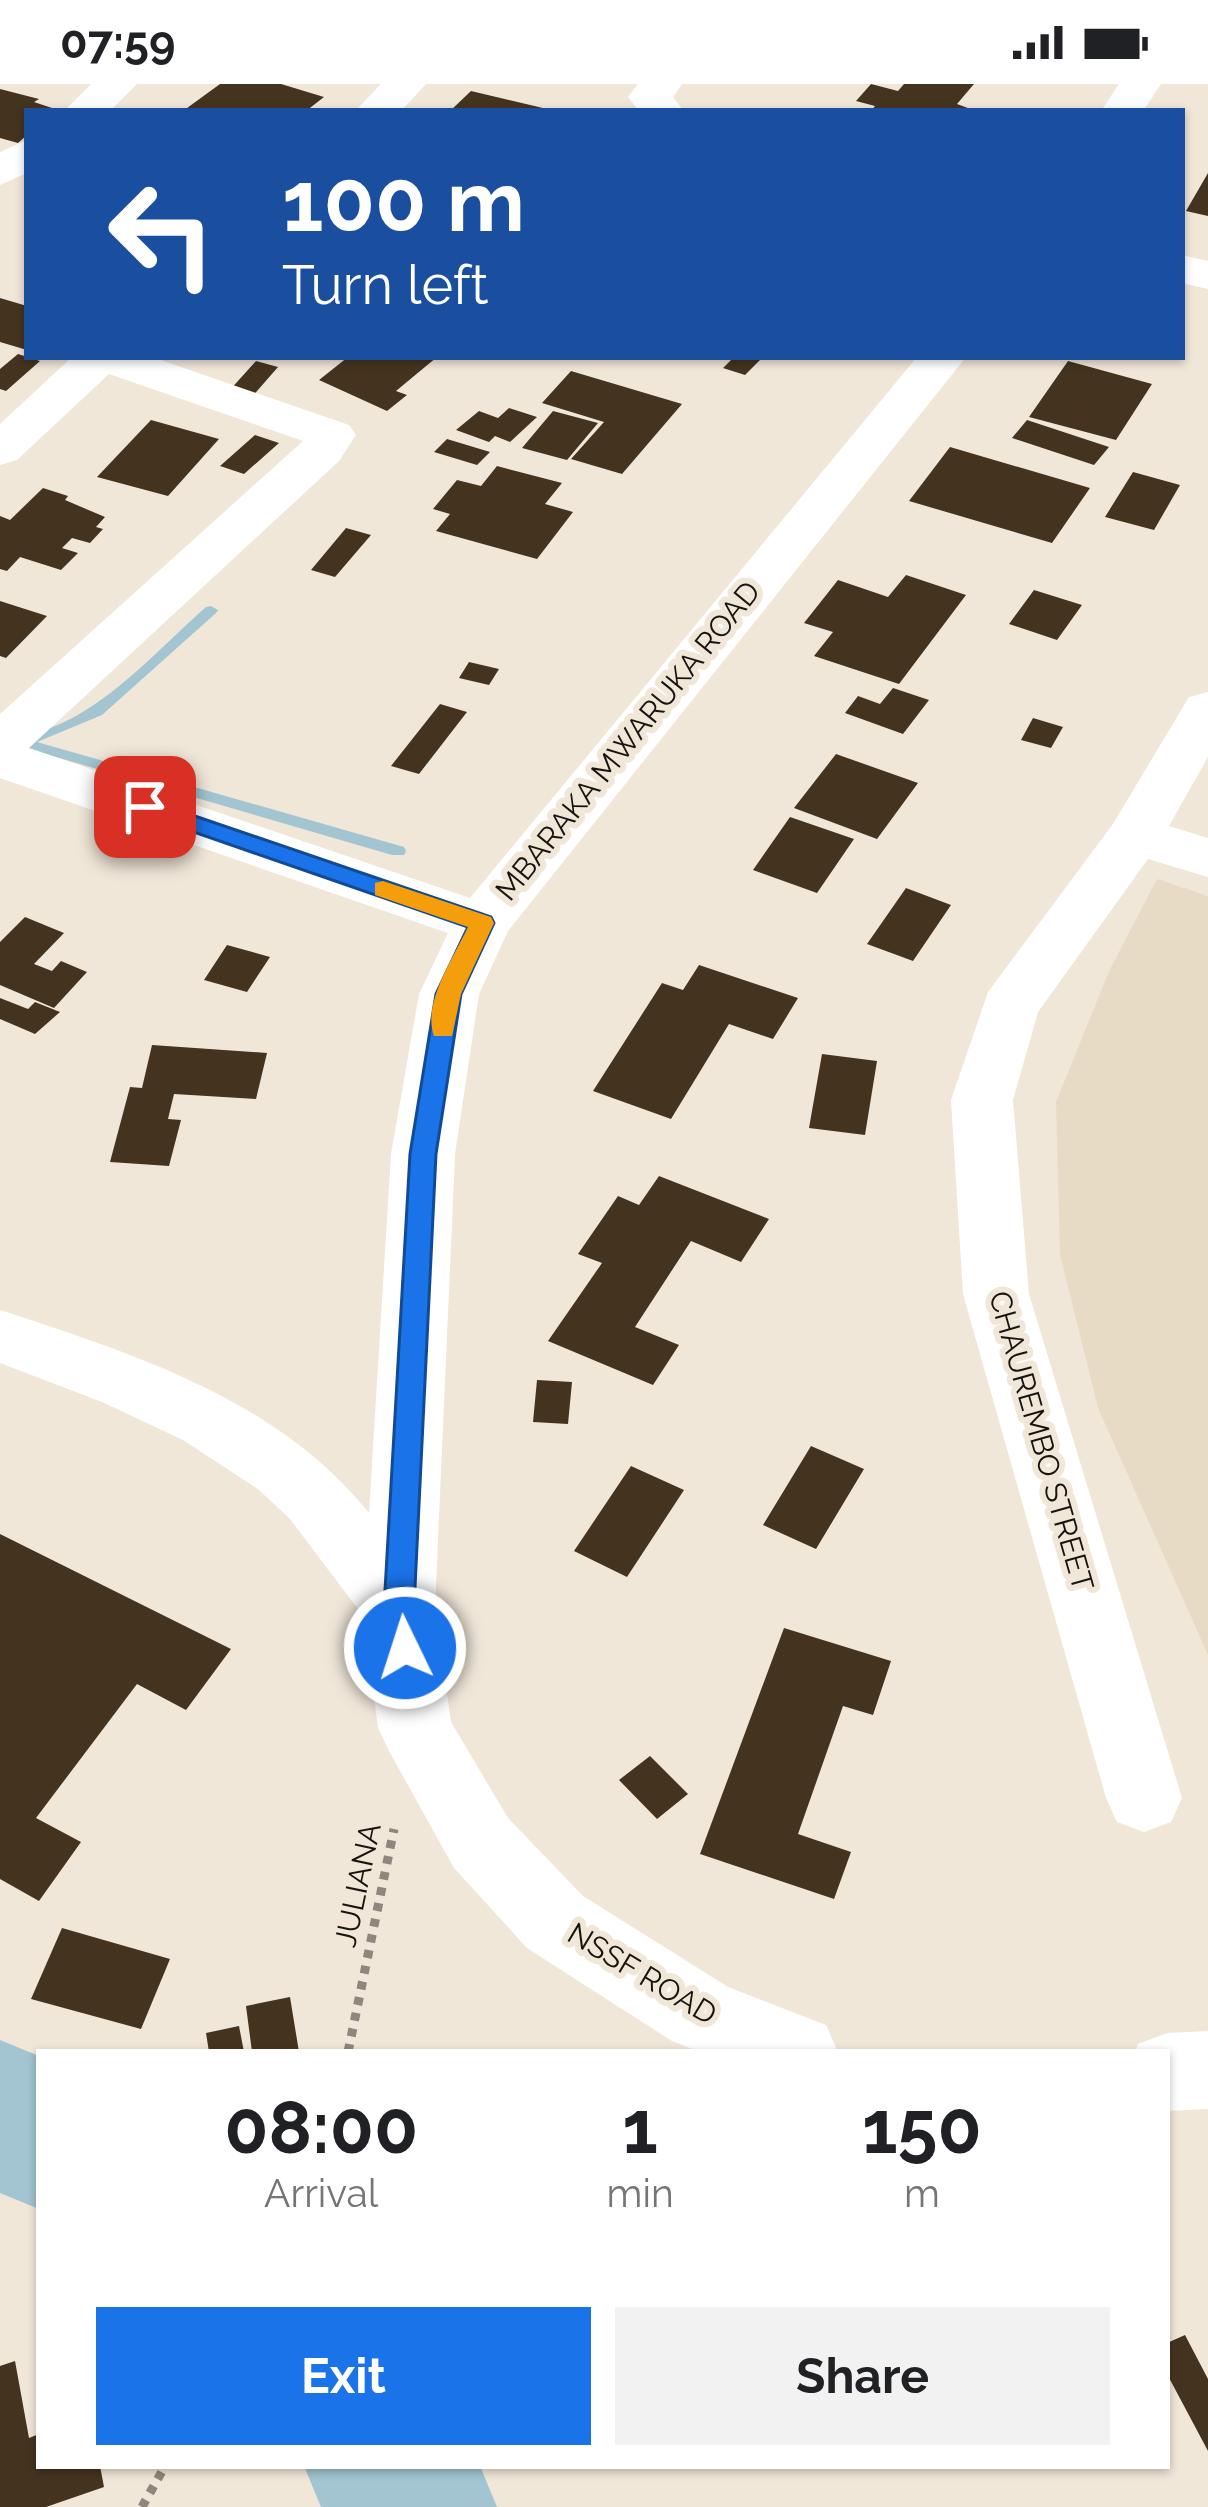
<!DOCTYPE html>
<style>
body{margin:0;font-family:Raleway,sans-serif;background:#f2f2f2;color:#202124;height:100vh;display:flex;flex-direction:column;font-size:45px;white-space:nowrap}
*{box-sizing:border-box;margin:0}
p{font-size:39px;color:#757577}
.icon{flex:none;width:66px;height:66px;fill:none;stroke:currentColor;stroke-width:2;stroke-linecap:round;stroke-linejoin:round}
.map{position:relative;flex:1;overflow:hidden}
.side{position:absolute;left:36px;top:1965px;width:1134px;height:420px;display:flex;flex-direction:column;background:#fff;border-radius:0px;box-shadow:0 3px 9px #0004}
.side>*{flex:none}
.top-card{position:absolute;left:24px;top:24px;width:1161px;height:252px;border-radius:0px;box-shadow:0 3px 9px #0004;background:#1a4fa0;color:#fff;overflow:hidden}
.pin{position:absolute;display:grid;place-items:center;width:102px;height:102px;color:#fff;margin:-51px;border-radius:24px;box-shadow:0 6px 18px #0006}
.me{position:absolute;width:132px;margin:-66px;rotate:356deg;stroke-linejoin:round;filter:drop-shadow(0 0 9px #0008)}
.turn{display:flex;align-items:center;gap:42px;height:252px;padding:0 60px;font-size:54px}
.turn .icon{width:156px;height:156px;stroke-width:2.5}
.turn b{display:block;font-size:84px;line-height:102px}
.eta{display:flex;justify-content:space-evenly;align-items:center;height:204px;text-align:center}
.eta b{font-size:72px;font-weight:700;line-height:84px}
.action{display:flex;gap:24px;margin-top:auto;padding:24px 60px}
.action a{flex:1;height:138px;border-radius:0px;background:#1a73e8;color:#fff;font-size:48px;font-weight:700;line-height:138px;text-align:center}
.action a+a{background:#f2f2f2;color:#202124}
.status{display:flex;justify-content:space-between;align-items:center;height:84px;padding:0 60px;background:#fff;direction:ltr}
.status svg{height:33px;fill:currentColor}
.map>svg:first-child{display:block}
.built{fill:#e8dbc6}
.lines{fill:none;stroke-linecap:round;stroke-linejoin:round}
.stream{fill:#a2c5d1;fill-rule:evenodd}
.river{fill:#a2c5d1;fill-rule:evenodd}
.building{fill:#44341f}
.path{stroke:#8e877d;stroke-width:9;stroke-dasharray:8 8;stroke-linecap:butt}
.minor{fill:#fff;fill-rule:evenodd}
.route{fill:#1a73e8;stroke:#114b97;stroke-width:3}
.slow{fill:#f59e0b}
.labels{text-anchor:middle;stroke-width:12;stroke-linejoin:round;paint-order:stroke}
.street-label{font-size:30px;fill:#17140f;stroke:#f1e7d9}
</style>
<div class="status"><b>07:59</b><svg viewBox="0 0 49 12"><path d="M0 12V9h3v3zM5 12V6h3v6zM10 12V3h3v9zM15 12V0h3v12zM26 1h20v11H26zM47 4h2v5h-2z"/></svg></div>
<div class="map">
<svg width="1208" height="2423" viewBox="0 0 1208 2423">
<rect width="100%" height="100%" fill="#f1e7d9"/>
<path class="built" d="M 1157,795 L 1208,812 L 1208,1571 L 1098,1324 L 1060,1171 L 1056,1018 L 1110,885 Z"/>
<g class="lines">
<path class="stream" d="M 211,522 L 218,526 L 216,529 L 102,631 L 37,658 L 404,763 L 406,767 L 404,771 L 392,771 L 8,659 L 8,653 C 87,649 149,573 206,523 Z"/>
<path class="river" d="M 0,1956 L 39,1972 L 39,2125 L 0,2109 Z
M 304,2382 L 480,2382 L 497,2423 L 321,2423 Z"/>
</g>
<path class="building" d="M 220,0 L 281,0 L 324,13 L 306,27 L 183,27 Z
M 871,0 L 898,7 L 904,0 L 974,0 L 957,20 L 976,27 L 871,27 L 875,22 L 856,17 Z
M 0,5 L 39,15 L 34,18 L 61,27 L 27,27 L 27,51 L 18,59 L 0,54 Z
M 471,7 L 547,25 L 547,27 L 450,27 Z
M 1208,89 L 1208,132 L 1186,127 Z
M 0,214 L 27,222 L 27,266 L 0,258 Z
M 18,270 L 40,277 L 6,307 L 0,305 L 0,285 Z
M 348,273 L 437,273 L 396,307 L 407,311 L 387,327 L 319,296 Z
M 734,273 L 763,273 L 745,291 L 723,284 Z
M 256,277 L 278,283 L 251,314 L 228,308 Z
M 1068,277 L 1152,300 L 1116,356 L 1029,333 Z
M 571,287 L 682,320 L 622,390 L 571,375 L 604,338 L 542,319 Z
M 509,324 L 537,333 L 510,358 L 495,352 L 489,358 L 456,346 L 479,327 L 498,334 Z
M 553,327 L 598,339 L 567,376 L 522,364 Z
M 151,336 L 219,355 L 168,412 L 97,393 Z
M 1027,336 L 1109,363 L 1094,381 L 1012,354 Z
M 255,351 L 279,359 L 244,390 L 220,382 Z
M 447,355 L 490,368 L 477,381 L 434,368 Z
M 950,363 L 1090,404 L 1052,459 L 909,417 Z
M 497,382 L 562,399 L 545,420 L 573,428 L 537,475 L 436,447 L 450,430 L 433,425 L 457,396 L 481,402 Z
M 1133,388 L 1180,401 L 1154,446 L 1105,433 Z
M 43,404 L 68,412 L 65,416 L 105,433 L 96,443 L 103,445 L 90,459 L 72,454 L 62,464 L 78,469 L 61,486 L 20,473 L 7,487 L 0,485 L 0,432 L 10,436 Z
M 346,444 L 371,451 L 335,493 L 311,486 Z
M 906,491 L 966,511 L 899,600 L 814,572 L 833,548 L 804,539 L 838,496 L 888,513 Z
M 1034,506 L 1082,521 L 1057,556 L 1009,540 Z
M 0,517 L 47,532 L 6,574 L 0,572 Z
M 469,578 L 499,585 L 489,601 L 459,594 Z
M 893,604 L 929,616 L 903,650 L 845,629 L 858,612 L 880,620 Z
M 440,620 L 467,628 L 419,690 L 391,682 Z
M 1033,634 L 1063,643 L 1051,664 L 1021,656 Z
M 836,670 L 918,699 L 877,755 L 794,724 Z
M 790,733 L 854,755 L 817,809 L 753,786 Z
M 906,804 L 951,821 L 913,877 L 867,860 Z
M 25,833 L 64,849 L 34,880 L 52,887 L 61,877 L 87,888 L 54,924 L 0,901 L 0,858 Z
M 227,861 L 270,873 L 247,908 L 204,896 Z
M 699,881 L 798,914 L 773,955 L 729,940 L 671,1035 L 593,1007 L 662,899 L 683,906 Z
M 0,914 L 28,925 L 35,918 L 60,928 L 35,950 L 0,935 Z
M 152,961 L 267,969 L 256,1015 L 174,1010 L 168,1035 L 181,1036 L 169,1082 L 110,1078 L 130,1003 L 142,1004 Z
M 822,970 L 877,977 L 865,1051 L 809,1044 Z
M 659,1092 L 769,1135 L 741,1178 L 691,1157 L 635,1243 L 679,1261 L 653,1301 L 548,1257 L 602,1179 L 578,1170 L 618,1112 L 639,1121 Z
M 537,1296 L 572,1298 L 568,1340 L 533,1338 Z
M 811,1362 L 864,1385 L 816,1465 L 763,1441 Z
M 631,1382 L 684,1406 L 627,1493 L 574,1467 Z
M 0,1450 L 231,1565 L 186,1626 L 137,1600 L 36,1734 L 81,1758 L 39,1817 L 0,1795 Z
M 784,1544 L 891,1577 L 873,1631 L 843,1622 L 798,1750 L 851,1768 L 834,1815 L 700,1770 Z
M 650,1672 L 688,1710 L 657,1735 L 619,1696 Z
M 62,1844 L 170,1875 L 141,1945 L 31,1915 Z
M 290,1913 L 299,1968 L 252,1968 L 246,1922 Z
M 239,1942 L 244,1968 L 209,1968 L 206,1949 Z
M 1185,2251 L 1208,2295 L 1208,2367 L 1167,2290 L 1167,2259 Z
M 15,2277 L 29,2354 L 39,2350 L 39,2382 L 100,2382 L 104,2403 L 46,2423 L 0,2423 L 0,2282 Z"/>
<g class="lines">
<path class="path" d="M 348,1968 L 394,1745
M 142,2423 L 165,2382"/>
<path class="minor" d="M 91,0 L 137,0 L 110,27 L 64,27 Z
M 381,0 L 426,0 L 401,27 L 355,27 Z
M 638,0 L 682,0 L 673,13 L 684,27 L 639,27 L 628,13 Z
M 1119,0 L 1161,0 L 1143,27 L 1101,27 Z
M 27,56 L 27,89 L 0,101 L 0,68 Z
M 1182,171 L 1208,177 L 1208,205 L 1182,199 Z
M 72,273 L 152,273 L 349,341 L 356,351 L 339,377 L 29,664 L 470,814 L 917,273 L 966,273 L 508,847 L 479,910 L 455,1070 L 435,1524 L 451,1638 L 508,1734 L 583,1812 L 728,1903 L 826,1941 L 838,1968 L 700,1968 L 672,1957 L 527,1864 L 454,1784 L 389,1667 L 378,1644 L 364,1533 L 290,1435 L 258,1405 L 183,1356 L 102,1318 L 0,1279 L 0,1226 C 132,1269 279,1316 369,1429 L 391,1070 L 419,910 L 448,849 L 0,694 L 0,630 L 303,357 L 109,290 L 17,376 L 0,381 L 0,340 Z
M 1208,608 L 1208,673 L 1169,742 L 1208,754 L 1208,793 L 1148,775 L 1038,928 L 1013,1016 L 1029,1210 L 1182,1714 L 1171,1738 L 1144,1748 L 1117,1738 L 1106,1714 L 963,1210 L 951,1016 L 988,908 L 1113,740 L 1189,613 Z
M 1208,1947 L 1208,2025 L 1167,2027 L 1167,1968 L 1135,1968 L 1138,1960 L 1167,1949 Z"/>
</g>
<path class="route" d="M 145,715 L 491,833 L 494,839 L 461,910 L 436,1070 L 414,1524 L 420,1564 L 415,1573 L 405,1577 L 394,1573 L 384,1524 L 410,1070 L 436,910 L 468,843 L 136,728 L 136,718 Z"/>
<path class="slow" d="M 383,797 L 491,833 L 494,839 L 461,910 L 452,952 L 434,952 C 422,919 454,873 468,843 L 375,811 L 375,799 Z"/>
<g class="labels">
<g class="street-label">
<text transform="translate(628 657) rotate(-51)" y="10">MBARAKA MWARUKA ROAD</text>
<text transform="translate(1041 1357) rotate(74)" y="10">CHAUREMBO STREET</text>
<text transform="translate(358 1801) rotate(-78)" y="10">JULIANA</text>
<text transform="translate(642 1890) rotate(31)" y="10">NSSF ROAD</text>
</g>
</g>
</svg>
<div class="pin" style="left:145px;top:723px;background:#d93025"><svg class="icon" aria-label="arrive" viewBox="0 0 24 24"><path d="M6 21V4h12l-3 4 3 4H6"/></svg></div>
<svg class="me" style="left:405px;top:1564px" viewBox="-20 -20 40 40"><circle r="17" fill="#1a73e8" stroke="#fff" stroke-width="3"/><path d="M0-11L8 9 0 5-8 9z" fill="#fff"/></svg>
<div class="top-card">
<div class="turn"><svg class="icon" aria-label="left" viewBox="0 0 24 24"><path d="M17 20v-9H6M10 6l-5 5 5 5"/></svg><div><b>100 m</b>Turn left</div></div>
</div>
<section class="side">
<div class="eta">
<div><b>08:00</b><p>Arrival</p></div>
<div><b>1</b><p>min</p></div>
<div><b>150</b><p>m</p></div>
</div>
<div class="action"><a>Exit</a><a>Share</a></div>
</section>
</div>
